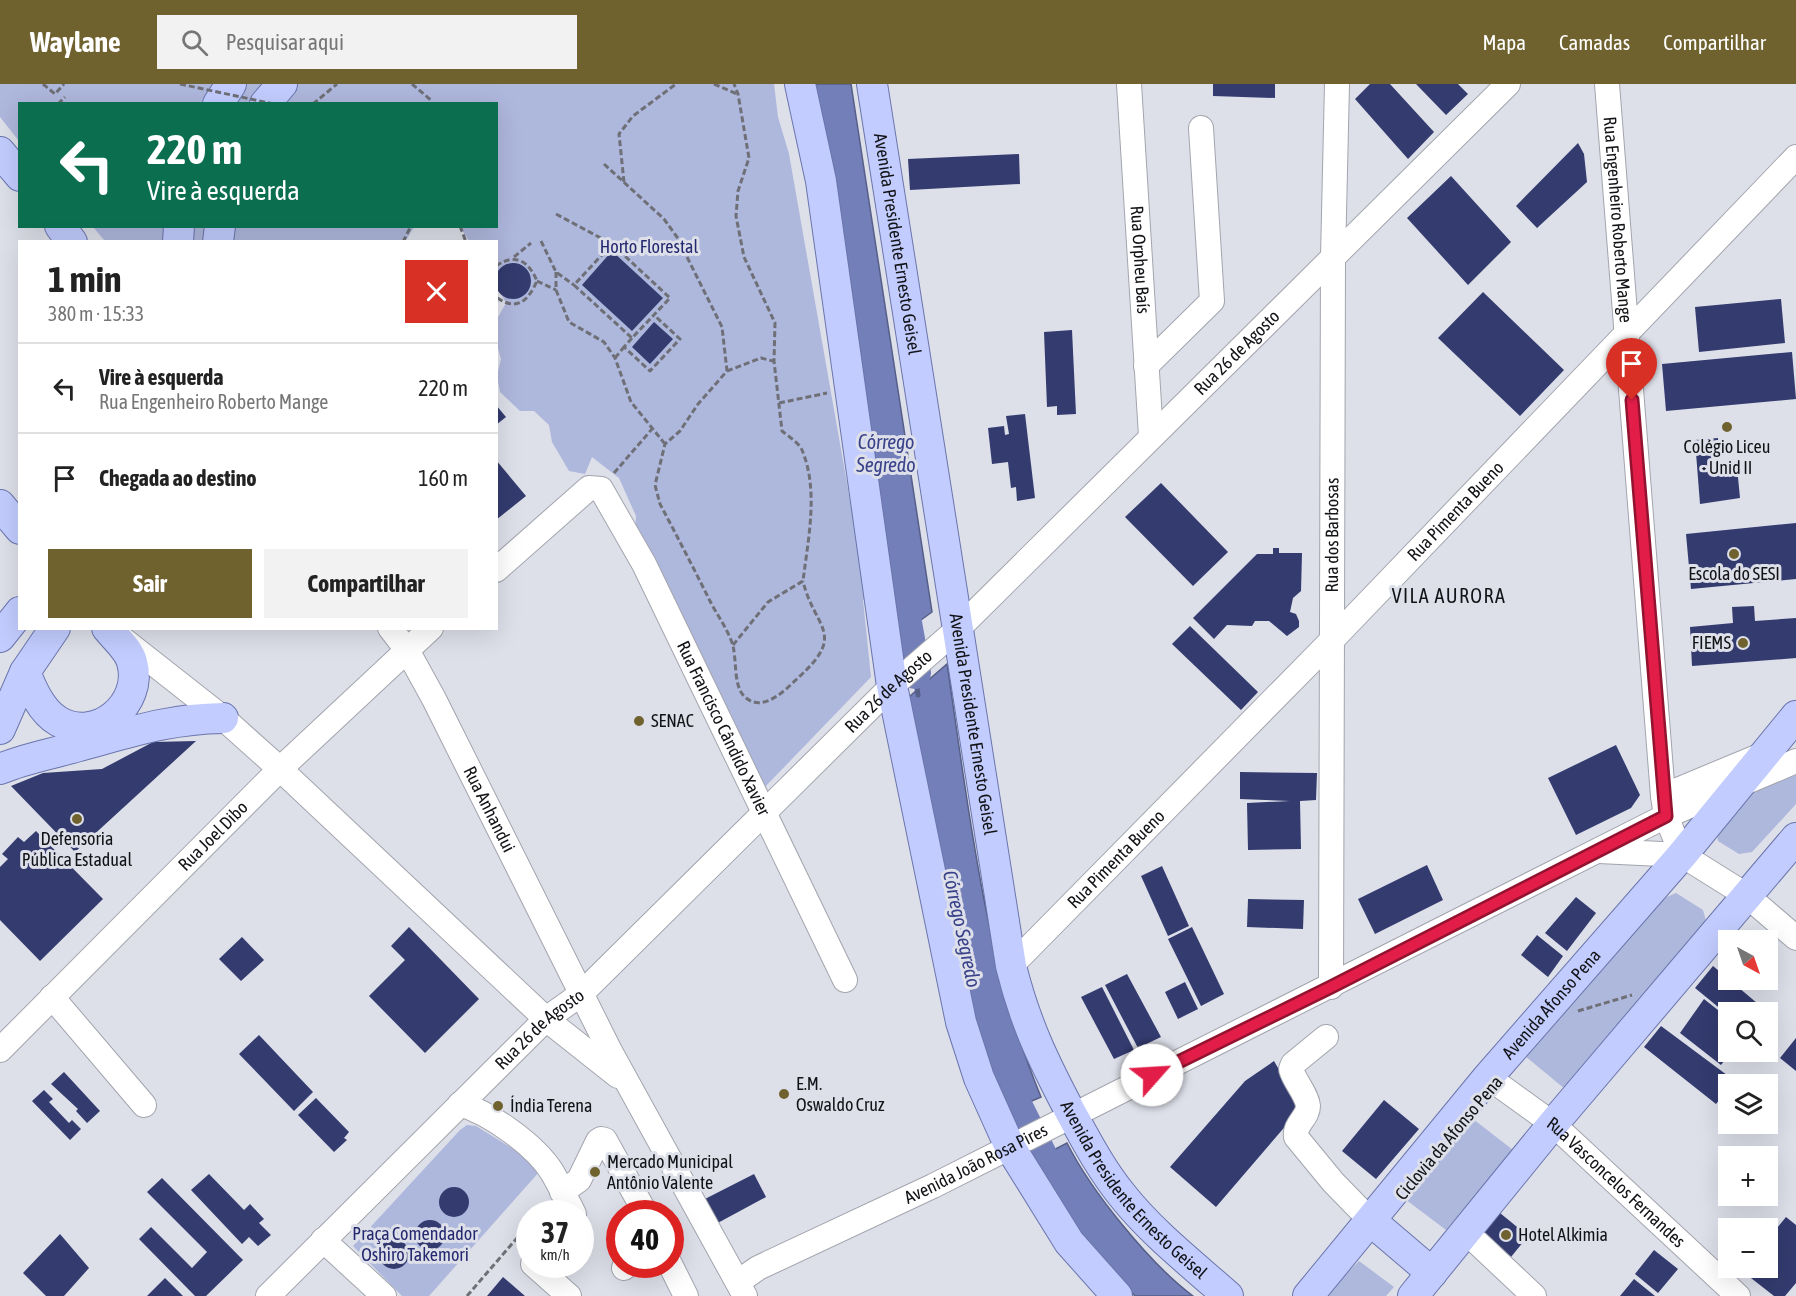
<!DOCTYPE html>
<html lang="pt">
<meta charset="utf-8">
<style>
body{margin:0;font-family:"Asap Condensed",sans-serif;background:#f2f2f2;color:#222;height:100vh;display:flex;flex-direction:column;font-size:22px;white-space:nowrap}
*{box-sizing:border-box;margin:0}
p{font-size:20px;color:#767676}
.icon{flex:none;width:33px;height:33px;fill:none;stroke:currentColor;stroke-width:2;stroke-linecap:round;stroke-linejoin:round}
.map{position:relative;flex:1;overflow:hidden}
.panel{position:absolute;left:18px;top:156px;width:480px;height:390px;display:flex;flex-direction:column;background:#fff;border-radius:0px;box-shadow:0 6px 24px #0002}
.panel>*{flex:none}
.guide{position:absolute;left:18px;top:18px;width:480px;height:126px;border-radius:0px;box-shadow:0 6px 24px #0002;background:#0b6e4f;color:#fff;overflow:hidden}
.needle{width:39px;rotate:140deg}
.buttons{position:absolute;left:1718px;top:846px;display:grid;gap:12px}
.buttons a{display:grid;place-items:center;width:60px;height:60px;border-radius:0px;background:#fff;box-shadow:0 6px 24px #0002;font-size:30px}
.speed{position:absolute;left:516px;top:1116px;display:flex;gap:12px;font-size:30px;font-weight:700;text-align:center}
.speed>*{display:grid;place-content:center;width:78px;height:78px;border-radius:50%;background:#fff;box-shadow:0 6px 24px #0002;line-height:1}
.speed small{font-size:15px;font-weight:400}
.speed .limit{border:9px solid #d22;background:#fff;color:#111}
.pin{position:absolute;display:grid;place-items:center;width:51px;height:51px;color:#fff;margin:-62px -26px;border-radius:50% 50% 50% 0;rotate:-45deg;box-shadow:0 0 6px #0007}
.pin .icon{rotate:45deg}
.me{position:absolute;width:66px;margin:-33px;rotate:64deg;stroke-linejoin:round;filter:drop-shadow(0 0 4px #0008)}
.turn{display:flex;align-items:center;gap:21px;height:126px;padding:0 30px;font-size:27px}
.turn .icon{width:78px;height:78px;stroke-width:2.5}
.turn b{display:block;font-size:42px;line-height:51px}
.round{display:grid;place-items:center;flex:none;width:63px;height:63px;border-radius:0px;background:#f2f2f2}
.head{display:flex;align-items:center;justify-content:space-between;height:102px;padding:0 30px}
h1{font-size:36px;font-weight:700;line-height:45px}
.cta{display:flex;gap:12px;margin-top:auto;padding:12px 30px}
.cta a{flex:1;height:69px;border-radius:0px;background:#70622f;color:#fff;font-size:24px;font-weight:700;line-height:69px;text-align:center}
.cta a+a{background:#f2f2f2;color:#222}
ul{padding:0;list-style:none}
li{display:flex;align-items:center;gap:18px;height:90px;padding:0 30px;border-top:2px solid #e0e0e0}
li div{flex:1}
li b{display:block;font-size:22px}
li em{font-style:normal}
header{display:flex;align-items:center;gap:36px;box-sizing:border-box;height:84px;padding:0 30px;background:#70622f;color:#fff}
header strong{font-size:28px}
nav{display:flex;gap:33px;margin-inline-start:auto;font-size:21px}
.search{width:420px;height:54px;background:#f2f2f2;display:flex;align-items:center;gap:15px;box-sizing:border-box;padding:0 21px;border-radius:0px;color:#767676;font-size:22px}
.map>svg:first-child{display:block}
.green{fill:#aeb7dc}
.water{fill:#737fb9;stroke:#565f88;stroke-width:1.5}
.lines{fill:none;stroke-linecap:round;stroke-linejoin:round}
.stream{stroke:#565f88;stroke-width:5}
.river{stroke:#737fb9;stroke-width:32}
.building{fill:#333b6f}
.minor-casing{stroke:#a3a5ae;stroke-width:26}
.major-casing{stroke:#6a75ac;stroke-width:32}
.path{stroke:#6f7077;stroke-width:3;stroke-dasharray:6 3;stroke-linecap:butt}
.minor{stroke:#fff;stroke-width:24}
.major{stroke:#c2ccfe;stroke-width:30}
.path-bridge{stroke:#6f7077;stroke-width:3;stroke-dasharray:6 3;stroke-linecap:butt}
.route-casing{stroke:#92132f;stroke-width:15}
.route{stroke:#e11d48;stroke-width:10}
.poi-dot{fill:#70622f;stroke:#dddfe9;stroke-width:2}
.labels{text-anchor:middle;stroke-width:6;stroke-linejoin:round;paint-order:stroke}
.street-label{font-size:18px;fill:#121316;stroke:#dddfe9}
.park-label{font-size:18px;fill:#24286e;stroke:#dddfe9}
.poi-label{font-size:18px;fill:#121316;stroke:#dddfe9;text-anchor:start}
.water-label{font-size:20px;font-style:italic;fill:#39428a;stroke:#dddfe9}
.neighbourhood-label{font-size:20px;letter-spacing:1.5px;fill:#121316;stroke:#dddfe9}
</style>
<header>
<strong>Waylane</strong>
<div class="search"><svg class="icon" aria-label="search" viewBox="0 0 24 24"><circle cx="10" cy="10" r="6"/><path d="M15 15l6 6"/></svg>Pesquisar aqui</div>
<nav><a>Mapa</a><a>Camadas</a><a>Compartilhar</a></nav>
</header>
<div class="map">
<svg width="1796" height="1212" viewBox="0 0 1796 1212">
<rect width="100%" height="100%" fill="#dddfe9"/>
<path class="green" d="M 0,0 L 774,0 L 778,33 L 789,70 L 867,513 L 863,516 L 871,593 L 763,705 L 635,448 L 636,432 L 619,394 L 592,373 L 585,390 L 569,387 L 552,358 L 549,341 L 534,327 L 520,327 L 500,308 L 497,292 L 501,275 L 497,261 L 497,244 L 498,233 L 506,219 L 497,203 L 496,158 L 469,157 L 460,143 L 496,142 L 496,20 L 20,20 L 19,57 L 0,33 Z
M 93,143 L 414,143 L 405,158 L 105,157 Z
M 1796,689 L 1796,720 L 1752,768 L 1739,770 L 1718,757 L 1716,747 L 1747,711 Z
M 1676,809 L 1703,826 L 1706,837 L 1565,1005 L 1525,972 L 1655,818 Z
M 1473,1035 L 1513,1066 L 1446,1146 L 1405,1115 Z
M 467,1041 L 476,1042 L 533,1077 L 539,1088 L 429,1212 L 402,1212 L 353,1162 L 460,1046 Z
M 1359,1177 L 1394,1203 L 1386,1212 L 1324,1212 Z"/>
<path class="water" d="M 808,0 L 851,0 L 932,528 L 900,551 L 885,493 Z
M 947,580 C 969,726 984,875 1041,1013 L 1006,1028 L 987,997 L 902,619 Z
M 1067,1059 C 1091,1107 1150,1180 1193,1212 L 1135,1212 L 1093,1168 L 1032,1077 Z"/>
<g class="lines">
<path class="stream" d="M 915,591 L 918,611"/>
<path class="river" d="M 900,505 L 915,589
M 1018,1025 L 1045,1079 L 1064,1107"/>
</g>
<path class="building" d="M 1213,0 L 1275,0 L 1275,14 L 1213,12 Z
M 1370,0 L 1390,0 L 1434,48 L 1408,75 L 1355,15 Z
M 1416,0 L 1458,0 L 1468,10 L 1446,31 Z
M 1578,59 L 1584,70 L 1587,98 L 1537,144 L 1516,122 Z
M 1019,70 L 1020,100 L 910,106 L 908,75 Z
M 1451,92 L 1511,158 L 1468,201 L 1407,134 Z
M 612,167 L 663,214 L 632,247 L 582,201 Z
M495 197a18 18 0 1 1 36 0a18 18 0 1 1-36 0Z
M 1483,208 L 1564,286 L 1520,332 L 1438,254 Z
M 1781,215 L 1785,259 L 1699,268 L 1695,223 Z
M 654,238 L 673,255 L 650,280 L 632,263 Z
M 1072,246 L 1076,330 L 1057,331 L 1057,322 L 1047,323 L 1044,248 Z
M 1792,268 L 1796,315 L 1666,327 L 1662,280 Z
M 496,321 L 506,333 L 496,341 Z
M 1025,330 L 1035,414 L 1017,417 L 1016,403 L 1011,404 L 1008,378 L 992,380 L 988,344 L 1004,342 L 1005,351 L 1009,350 L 1006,332 Z
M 1718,354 L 1719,385 L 1737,383 L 1740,414 L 1700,420 L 1695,356 Z
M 496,376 L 526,412 L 496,436 Z
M 1161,399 L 1228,468 L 1193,502 L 1125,433 Z
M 1796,439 L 1796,495 L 1691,505 L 1686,450 Z
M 1273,464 L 1279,464 L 1279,469 L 1302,469 L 1301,507 L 1293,514 L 1290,528 L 1296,530 L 1299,537 L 1299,543 L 1287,552 L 1269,537 L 1255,537 L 1252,542 L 1227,541 L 1214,555 L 1193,534 L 1257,470 L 1273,470 Z
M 1754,522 L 1755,537 L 1796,534 L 1796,574 L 1692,582 L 1690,543 L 1733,539 L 1732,523 Z
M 1190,542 L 1258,608 L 1241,626 L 1172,560 Z
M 196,657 L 75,768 L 11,702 L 43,689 L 102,685 L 153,658 Z
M 1616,661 L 1640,711 L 1631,724 L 1576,751 L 1548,694 Z
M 1240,688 L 1317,689 L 1316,716 L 1300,717 L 1301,765 L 1248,766 L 1247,719 L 1290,717 L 1240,715 Z
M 36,747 L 103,815 L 40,877 L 0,836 L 0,783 L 8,775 L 2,770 L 18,753 L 24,758 Z
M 1427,781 L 1443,816 L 1375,850 L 1358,815 Z
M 1162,782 L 1189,842 L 1168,852 L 1141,792 Z
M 1576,813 L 1596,829 L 1567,867 L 1545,849 Z
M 1248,815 L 1304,816 L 1303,845 L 1247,843 Z
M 409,843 L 479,915 L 425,969 L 369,912 L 405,876 L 391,862 Z
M 1192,843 L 1224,910 L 1201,922 L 1168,855 Z
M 1537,851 L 1563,872 L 1548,893 L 1521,871 Z
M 242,853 L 264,876 L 241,897 L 219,875 Z
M 1713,882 L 1770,930 L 1767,933 L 1767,928 L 1728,928 L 1728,931 L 1695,904 Z
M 1127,890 L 1161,953 L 1138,964 L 1105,901 Z
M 1185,898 L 1198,925 L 1178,935 L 1165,908 Z
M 1102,903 L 1134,966 L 1114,975 L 1081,913 Z
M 1704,915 L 1728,934 L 1728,968 L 1731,968 L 1721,981 L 1680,949 Z
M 1661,942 L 1735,997 L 1728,1000 L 1728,1005 L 1716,1020 L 1644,963 Z
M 259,951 L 313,1008 L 294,1027 L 239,970 Z
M 1796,954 L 1796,987 L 1780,974 Z
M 1274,977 L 1301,1024 L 1216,1123 L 1170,1083 L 1245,997 Z
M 64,988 L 100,1027 L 87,1039 L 76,1027 L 78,1025 L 51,1000 Z
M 44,1006 L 53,1015 L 49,1018 L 69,1039 L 72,1036 L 81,1045 L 70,1056 L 32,1017 Z
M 316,1014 L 349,1048 L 344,1054 L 347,1056 L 334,1068 L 298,1031 Z
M 1384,1016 L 1419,1045 L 1376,1095 L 1342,1067 Z
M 209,1090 L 244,1126 L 250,1120 L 264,1135 L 259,1139 L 271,1151 L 258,1162 L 249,1153 L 242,1160 L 191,1106 Z
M 754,1090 L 766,1113 L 714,1141 L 701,1117 Z
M 162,1094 L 243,1176 L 206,1212 L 195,1212 L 139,1155 L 151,1143 L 192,1184 L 207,1168 L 147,1108 Z
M439 1118a15 15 0 1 1 30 0a15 15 0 1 1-30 0Z
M 1500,1129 L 1528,1152 L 1511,1173 L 1483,1150 Z
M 1786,1133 L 1796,1141 L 1796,1199 L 1785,1212 L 1774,1212 L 1742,1187 L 1745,1184 L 1767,1184 L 1767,1156 Z
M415 1151a15 15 0 1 1 30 0a15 15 0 1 1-30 0Z
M 60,1150 L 89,1184 L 64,1212 L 46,1212 L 23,1189 Z
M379 1170a15 15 0 1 1 30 0a15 15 0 1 1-30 0Z
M 1654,1166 L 1678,1185 L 1658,1209 L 1635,1190 Z
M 503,1193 L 525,1212 L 487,1212 Z
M 165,1194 L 183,1212 L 147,1212 Z
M 1634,1195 L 1655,1212 L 1620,1212 Z"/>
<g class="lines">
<defs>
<g id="minor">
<path id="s1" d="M 1129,0 L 1151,352"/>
<path id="s2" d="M 1607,0 L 1663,712 L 1666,732 L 1682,771"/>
<path d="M 1146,282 L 1212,217 L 1201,44"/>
<path id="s3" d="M 496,486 L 589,404 L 601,405 L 644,480 L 845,896"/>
<path id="s4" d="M 390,544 L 407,566 L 434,615 L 610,967 L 745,1212"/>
<path d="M 120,553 L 223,634 L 280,685 L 546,935 L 618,992"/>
<path d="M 1663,712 L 1764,670"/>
<path d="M 1599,767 L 1682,771 L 1746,811 L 1796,854"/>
<path id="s5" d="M 1011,882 L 1333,555 L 1796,73"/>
<path id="s6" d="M 1331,903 L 1333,173 L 1337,0"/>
<path d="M 52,913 L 144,1021"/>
<path d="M 1326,953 L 1293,980 L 1291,985 C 1294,997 1307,1010 1308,1022 C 1308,1034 1294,1040 1296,1053 L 1333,1098 L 1371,1137"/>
<path id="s7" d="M 0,966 L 280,685 L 431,544"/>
<path id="s8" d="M 1488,993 L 1553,1040 L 1738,1212"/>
<path d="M 460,1020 C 490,1029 535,1061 552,1088 C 560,1102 567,1116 574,1130"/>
<path d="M 562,1108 L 579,1096 L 598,1057 L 601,1055 L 605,1056 L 646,1130"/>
<path d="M 1466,1148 L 1534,1212"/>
<path d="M 323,1156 L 384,1212"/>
<path d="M 533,1180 L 569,1212"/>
<path d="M 670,1180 L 686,1212"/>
<path d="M 624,1184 L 629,1180"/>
<path id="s9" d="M 738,1198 L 758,1184 L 933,1102 L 1666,732 L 1796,677"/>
<path id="s10" d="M 268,1212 L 546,935 L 581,910 L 892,602 L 960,543 L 1508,0"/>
</g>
<g id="major">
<path d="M 800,0 L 821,97 L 892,602 L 961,938 L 979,994 L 1010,1063 L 1069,1158 L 1117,1212"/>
<path id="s11" d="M 872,0 L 1011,882 C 1025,939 1044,978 1071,1029 C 1087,1058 1101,1085 1122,1111 C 1152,1149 1192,1180 1228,1212"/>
<path d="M 218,20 L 231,0"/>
<path d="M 265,20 L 282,0"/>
<path d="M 0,68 L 20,92"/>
<path d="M 60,142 L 72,158"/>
<path d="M 178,158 L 179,142"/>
<path d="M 218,158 L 220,142"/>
<path d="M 0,421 L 20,445"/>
<path d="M 0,553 L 20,528"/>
<path d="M 25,588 C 32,605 41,627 58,637 C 96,660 144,620 132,578 C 129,566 115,554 107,544"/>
<path d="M 0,645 L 25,588 L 55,544"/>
<path d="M 0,685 C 26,674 52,670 79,662 C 131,648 168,635 223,634"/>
<path d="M 1371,1137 L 1432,1189"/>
<path id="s12" d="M 1308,1212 L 1488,993 L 1682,771 L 1796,632"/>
<path d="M 1413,1212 L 1553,1040 L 1796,754"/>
</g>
</defs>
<use href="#minor" class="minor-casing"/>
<use href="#major" class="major-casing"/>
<path class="path" d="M 43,0 L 55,10 L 64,0
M 412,0 L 432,17
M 714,0 L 737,10
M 58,20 L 65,13
M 313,20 L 337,0
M 604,80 L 664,135 L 677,153 L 722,243 L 727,287 L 698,320 L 680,347 L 665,360 L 655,401 L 660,420 C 677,452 694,485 710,517 C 717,531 729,547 733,562 C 737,578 733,604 746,614 C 765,629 787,604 800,592 C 847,549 814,544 803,497
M 624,98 L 619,50 L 633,32 L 676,0
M 556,130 L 612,160
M 460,142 L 466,158
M 541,157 L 556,188 L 574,201
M 403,158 L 411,142
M 612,160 L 670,214 L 632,254 L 574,201 Z
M 514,173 L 531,159
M 496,182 C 516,168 529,178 537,197 C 528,217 517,228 496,213
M 556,188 L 556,206 L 569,238 L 604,258 L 615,274 L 631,318 L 665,360
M 537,197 L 556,206
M 632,254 L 624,263 L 650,287 L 680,255 L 654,231
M 615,274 L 624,263
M 727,287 L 761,274 L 773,277
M 779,319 L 827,309
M 614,389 L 652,345
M 733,561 L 768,518 L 803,497 C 808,456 819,406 802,366 C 799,359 788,352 782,347 L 774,277 L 775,239 L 744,173 L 736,132 L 738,107 L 749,74 L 738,10 L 734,0
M 1578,927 L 1632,911
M 538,1130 L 547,1119
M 467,1212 L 530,1139"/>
<use href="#minor" class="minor"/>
<use href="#major" class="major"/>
<path class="path-bridge" d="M 180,0 L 274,20"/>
</g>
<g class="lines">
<defs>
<path id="route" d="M 1152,991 L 1331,903 L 1666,732 L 1632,316"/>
</defs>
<use href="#route" class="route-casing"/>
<use href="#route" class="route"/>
</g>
<g class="poi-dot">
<circle cx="1727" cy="343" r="6"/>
<circle cx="1734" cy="470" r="6"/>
<circle cx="1743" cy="559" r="6"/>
<circle cx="639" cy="637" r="6"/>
<circle cx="77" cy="735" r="6"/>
<circle cx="784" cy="1010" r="6"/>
<circle cx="498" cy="1022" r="6"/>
<circle cx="595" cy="1088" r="6"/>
<circle cx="1506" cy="1151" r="6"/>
</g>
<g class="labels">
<g class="street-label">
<text dy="6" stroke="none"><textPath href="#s2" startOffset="136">Rua Engenheiro Roberto Mange</textPath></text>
<text dy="6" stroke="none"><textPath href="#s11" startOffset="162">Avenida Presidente Ernesto Geisel</textPath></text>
<text dy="6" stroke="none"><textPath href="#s1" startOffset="176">Rua Orpheu Baís</textPath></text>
<text dy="6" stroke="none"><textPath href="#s10" startOffset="1353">Rua 26 de Agosto</textPath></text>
<text dy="6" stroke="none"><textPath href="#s5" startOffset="636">Rua Pimenta Bueno</textPath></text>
<text dy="6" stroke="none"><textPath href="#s6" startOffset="452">Rua dos Barbosas</textPath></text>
<text dy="6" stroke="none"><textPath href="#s10" startOffset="867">Rua 26 de Agosto</textPath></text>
<text dy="6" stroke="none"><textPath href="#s11" startOffset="648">Avenida Presidente Ernesto Geisel</textPath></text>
<text dy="6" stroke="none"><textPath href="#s3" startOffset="405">Rua Francisco Cândido Xavier</textPath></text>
<text dy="6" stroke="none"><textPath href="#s4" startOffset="207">Rua Anhandui</textPath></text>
<text dy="6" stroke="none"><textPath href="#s7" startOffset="302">Rua Joel Dibo</textPath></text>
<text dy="6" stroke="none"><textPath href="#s5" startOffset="150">Rua Pimenta Bueno</textPath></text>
<text dy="6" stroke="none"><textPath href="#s12" startOffset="380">Avenida Afonso Pena</textPath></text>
<text dy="6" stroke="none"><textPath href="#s10" startOffset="381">Rua 26 de Agosto</textPath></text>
<text transform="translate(1449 1054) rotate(-50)" y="6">Ciclovia da Afonso Pena</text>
<text dy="6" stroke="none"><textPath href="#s9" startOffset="266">Avenida João Rosa Pires</textPath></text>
<text dy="6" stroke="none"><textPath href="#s8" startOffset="166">Rua Vasconcelos Fernandes</textPath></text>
<text dy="6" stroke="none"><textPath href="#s11" startOffset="1152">Avenida Presidente Ernesto Geisel</textPath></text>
</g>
<g class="park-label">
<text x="649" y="169">Horto Florestal</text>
<text x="415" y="1156">Praça Comendador<tspan x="415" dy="21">Oshiro Takemori</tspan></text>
</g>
<g class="poi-label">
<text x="1727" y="369" text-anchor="middle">Colégio Liceu<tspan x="1727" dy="21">- Unid II</tspan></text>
<text x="1734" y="496" text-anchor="middle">Escola do SESI</text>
<text x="1731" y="565" text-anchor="end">FIEMS</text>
<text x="651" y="643">SENAC</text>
<text x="77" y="761" text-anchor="middle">Defensoria<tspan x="77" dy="21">Pública Estadual</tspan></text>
<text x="796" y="1006">E.M.<tspan x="796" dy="21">Oswaldo Cruz</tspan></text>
<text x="510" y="1028">Índia Terena</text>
<text x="607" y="1084">Mercado Municipal<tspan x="607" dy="21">Antônio Valente</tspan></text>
<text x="1518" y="1157">Hotel Alkimia</text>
</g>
<g class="water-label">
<text x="886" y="365">Córrego<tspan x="886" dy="23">Segredo</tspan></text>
<text transform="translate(962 845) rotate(78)" y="7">Córrego Segredo</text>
</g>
<g class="neighbourhood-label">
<text x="1449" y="519">VILA AURORA</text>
</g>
</g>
</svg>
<div class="buttons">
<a><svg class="needle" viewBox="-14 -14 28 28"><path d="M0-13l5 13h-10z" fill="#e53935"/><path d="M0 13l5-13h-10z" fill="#767676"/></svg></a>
<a><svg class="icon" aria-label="search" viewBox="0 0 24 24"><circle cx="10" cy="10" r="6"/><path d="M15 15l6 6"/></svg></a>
<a><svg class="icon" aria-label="layers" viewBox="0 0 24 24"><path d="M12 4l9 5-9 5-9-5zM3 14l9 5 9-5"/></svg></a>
<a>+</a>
<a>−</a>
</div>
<div class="speed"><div>37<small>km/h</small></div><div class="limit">40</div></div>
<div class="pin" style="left:1632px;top:316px;background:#d93025"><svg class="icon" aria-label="arrive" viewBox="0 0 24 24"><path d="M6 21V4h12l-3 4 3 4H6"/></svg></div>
<svg class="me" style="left:1152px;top:991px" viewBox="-20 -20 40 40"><circle r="19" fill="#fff"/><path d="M0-13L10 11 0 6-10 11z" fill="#e11d48"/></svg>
<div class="guide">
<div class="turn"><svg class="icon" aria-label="left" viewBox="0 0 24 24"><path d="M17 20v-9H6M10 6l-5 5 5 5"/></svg><div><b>220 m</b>Vire à esquerda</div></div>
</div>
<section class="panel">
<div class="head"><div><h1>1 min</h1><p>380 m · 15:33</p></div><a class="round" style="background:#d93025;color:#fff"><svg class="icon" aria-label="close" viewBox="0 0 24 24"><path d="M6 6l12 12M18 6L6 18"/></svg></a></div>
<ul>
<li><svg class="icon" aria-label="left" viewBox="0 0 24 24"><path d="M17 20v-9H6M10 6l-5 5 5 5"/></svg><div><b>Vire à esquerda</b><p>Rua Engenheiro Roberto Mange</p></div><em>220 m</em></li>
<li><svg class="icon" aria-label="arrive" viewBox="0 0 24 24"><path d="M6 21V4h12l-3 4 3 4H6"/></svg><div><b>Chegada ao destino</b></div><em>160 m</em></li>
</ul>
<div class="cta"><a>Sair</a><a>Compartilhar</a></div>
</section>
</div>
